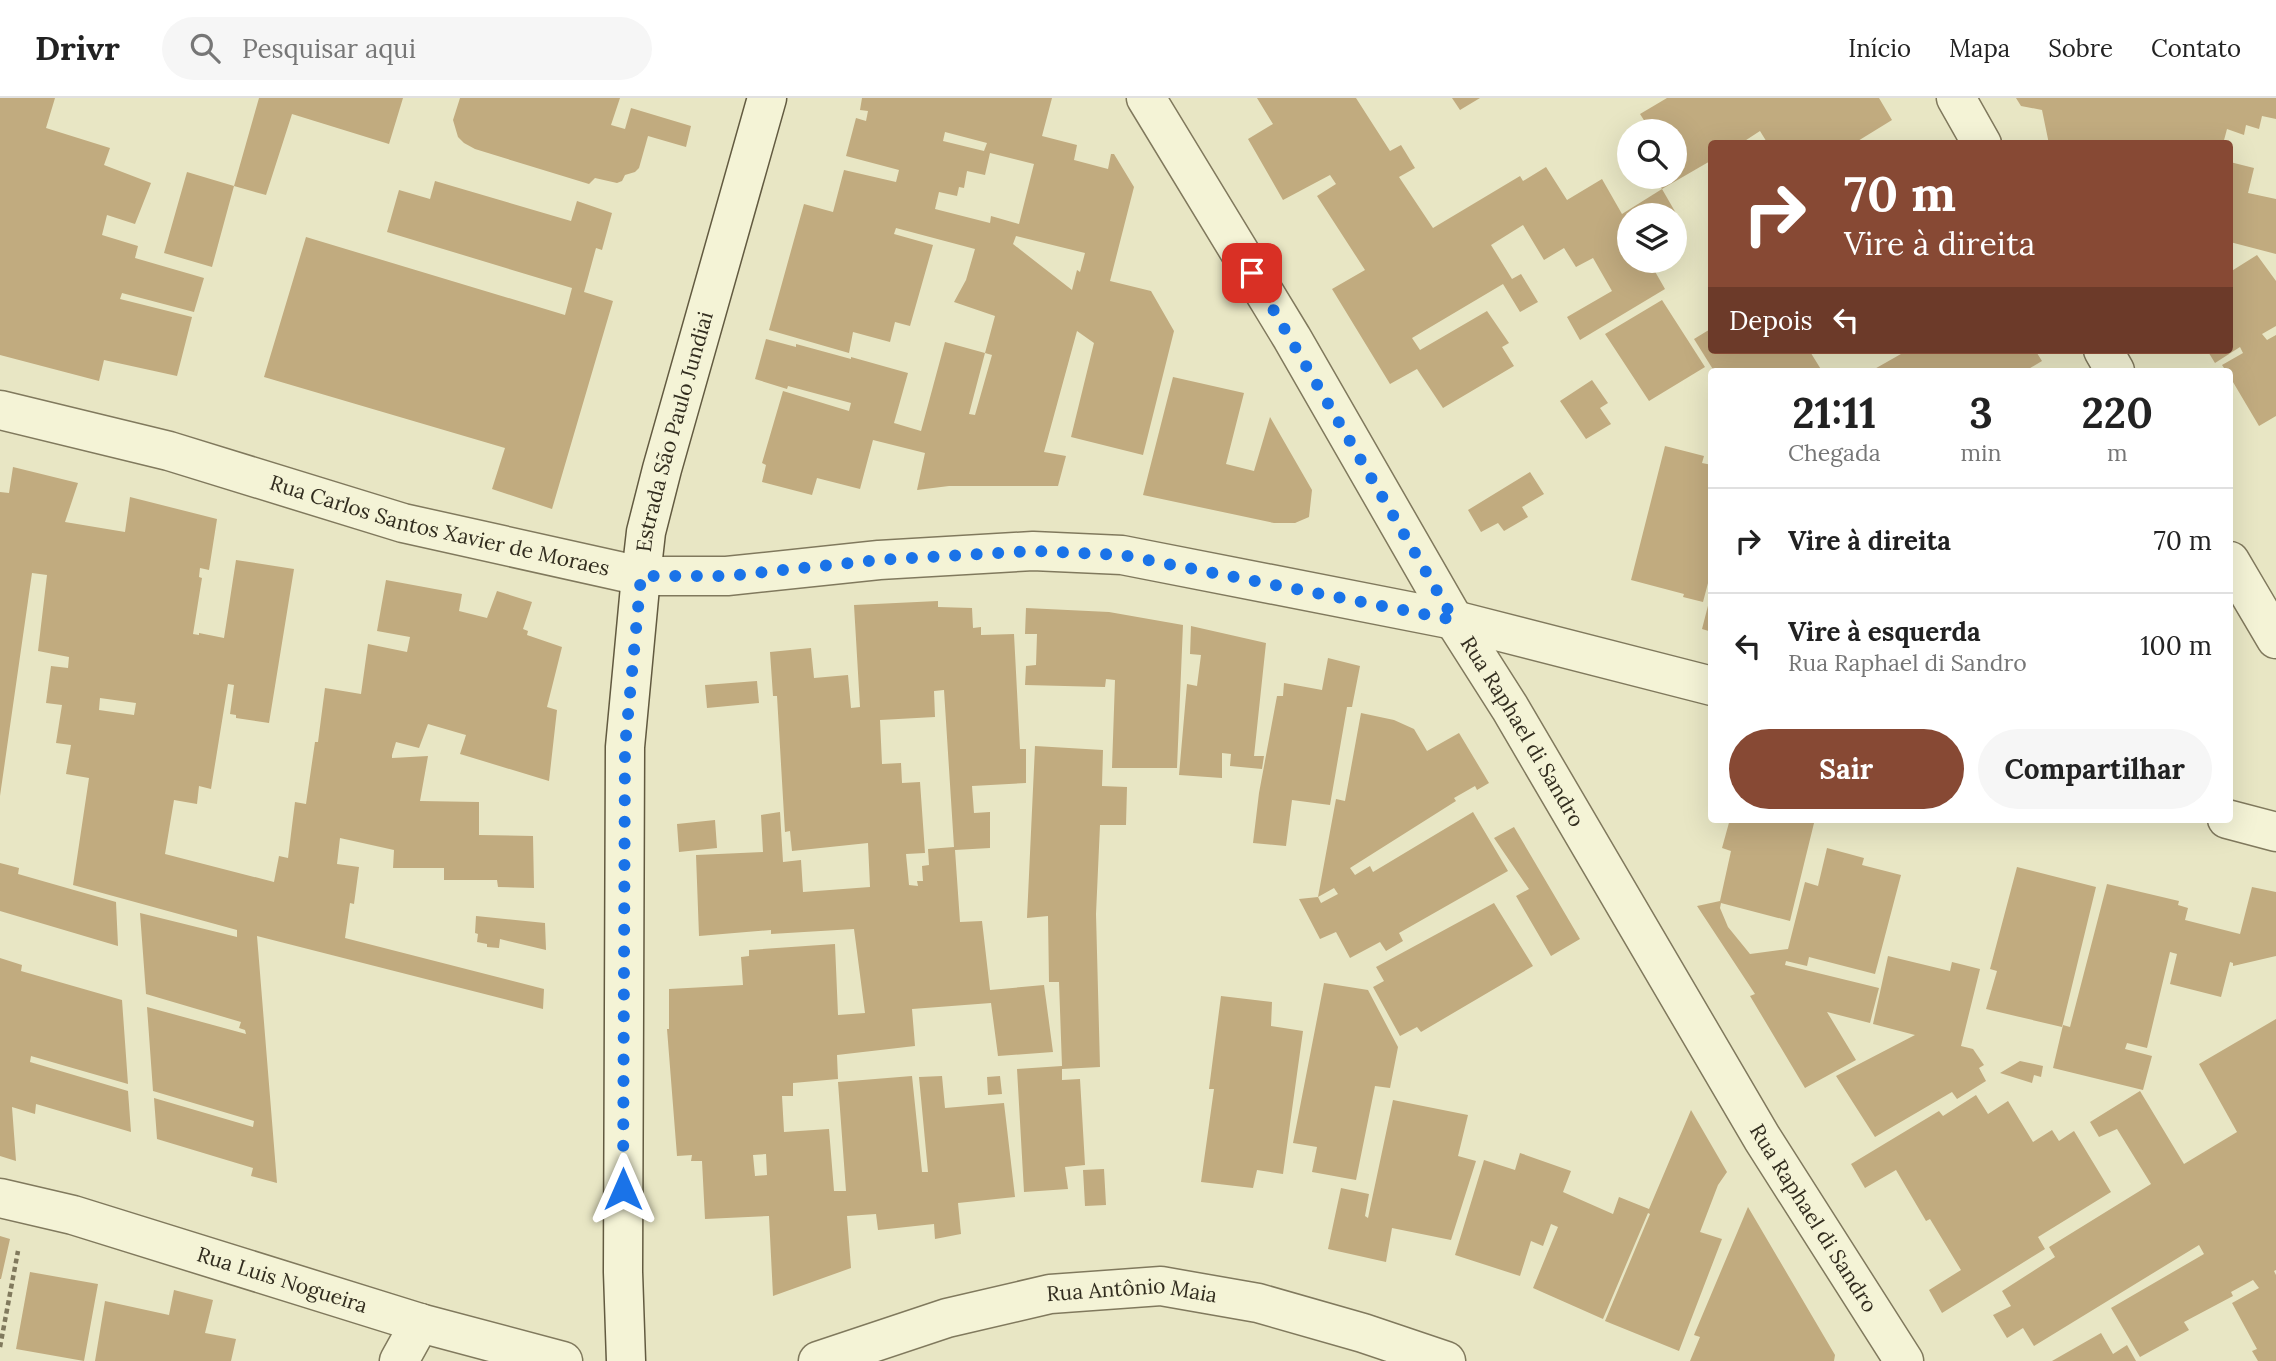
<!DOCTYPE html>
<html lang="pt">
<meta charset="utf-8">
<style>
body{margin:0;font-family:Lora,serif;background:#f6f6f6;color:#222;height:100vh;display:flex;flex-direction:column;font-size:26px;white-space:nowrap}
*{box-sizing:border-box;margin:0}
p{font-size:23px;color:#767676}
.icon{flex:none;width:38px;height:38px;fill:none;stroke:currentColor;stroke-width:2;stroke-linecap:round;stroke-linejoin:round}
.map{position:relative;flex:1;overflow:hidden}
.details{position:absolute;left:1708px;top:270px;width:525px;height:455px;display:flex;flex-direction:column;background:#fff;border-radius:7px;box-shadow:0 7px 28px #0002}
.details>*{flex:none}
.banner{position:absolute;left:1708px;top:42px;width:525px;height:214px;border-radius:7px;box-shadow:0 7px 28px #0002;background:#874934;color:#fff;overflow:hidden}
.buttons{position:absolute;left:1617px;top:21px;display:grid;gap:14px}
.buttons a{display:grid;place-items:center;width:70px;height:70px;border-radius:50%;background:#fff;box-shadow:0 7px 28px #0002;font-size:35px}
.pin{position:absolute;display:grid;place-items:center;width:60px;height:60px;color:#fff;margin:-30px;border-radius:14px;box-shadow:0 4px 10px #0006}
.me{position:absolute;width:77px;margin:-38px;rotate:0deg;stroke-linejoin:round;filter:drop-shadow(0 0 5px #0008)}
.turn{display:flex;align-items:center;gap:24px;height:147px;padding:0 21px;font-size:32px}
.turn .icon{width:91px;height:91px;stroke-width:2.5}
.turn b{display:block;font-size:49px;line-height:60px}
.then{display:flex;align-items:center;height:66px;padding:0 21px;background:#0003;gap:14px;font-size:26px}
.eta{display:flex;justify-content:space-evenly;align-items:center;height:119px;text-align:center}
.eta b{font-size:42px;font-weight:700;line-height:49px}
.primary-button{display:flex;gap:14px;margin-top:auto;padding:14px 21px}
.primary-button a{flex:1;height:80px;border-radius:42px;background:#874934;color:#fff;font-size:28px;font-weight:700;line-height:80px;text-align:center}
.primary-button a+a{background:#f6f6f6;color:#222}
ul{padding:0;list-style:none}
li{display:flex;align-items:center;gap:21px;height:105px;padding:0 21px;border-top:2px solid #e0e0e0}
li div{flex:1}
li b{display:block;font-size:26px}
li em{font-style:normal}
header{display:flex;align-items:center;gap:42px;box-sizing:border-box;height:98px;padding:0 35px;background:#fff;border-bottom:2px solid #e0e0e0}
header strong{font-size:33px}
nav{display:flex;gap:38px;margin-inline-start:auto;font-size:24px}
.search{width:490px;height:63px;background:#f6f6f6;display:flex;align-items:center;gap:18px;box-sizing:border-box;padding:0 24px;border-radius:38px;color:#767676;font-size:26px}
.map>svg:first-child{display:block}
.building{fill:#c1ab7f;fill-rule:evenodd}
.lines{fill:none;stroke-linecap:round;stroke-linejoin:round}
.minor-casing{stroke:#80795d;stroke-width:41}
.secondary-casing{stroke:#625a40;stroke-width:41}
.path{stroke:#80795d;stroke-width:4.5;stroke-dasharray:5 3.5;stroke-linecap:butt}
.minor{stroke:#f4f3d6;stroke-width:38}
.secondary{stroke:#f4f3d6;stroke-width:38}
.route{stroke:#1a73e8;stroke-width:12;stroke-dasharray:0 21.6}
.labels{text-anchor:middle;stroke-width:7;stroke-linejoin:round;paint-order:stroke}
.street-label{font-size:21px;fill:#322d1f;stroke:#f0efd3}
</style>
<header>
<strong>Drivr</strong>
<div class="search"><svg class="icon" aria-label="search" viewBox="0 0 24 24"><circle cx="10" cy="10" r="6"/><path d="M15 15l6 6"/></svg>Pesquisar aqui</div>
<nav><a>Início</a><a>Mapa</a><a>Sobre</a><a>Contato</a></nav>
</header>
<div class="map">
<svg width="2276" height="1263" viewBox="0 0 2276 1263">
<rect width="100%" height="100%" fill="#e8e6c4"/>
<path class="building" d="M 0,0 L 55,0 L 46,30 L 110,50 L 104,67 L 151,85 L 135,126 L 107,117 L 102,137 L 138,148 L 135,160 L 204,180 L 194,214 L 122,195 L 120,201 L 192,219 L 177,278 L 104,262 L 99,283 L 0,257 Z
M 259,0 L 403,0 L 389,46 L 292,16 L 266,97 L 234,88 Z
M 460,0 L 620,0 L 611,27 L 625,31 L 631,10 L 691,28 L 686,49 L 648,38 L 639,70 L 635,74 L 625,77 L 622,83 L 617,85 L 595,80 L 589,86 L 475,51 L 464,45 L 458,39 L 453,22 Z
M 862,0 L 1052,0 L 1042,38 L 1077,47 L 1074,62 L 1108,71 L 1111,56 L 1114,56 L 1134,89 L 1110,183 L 1151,193 L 1174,233 L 1143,357 L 1071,339 L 1094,245 L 1077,233 L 1044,354 L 1066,358 L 1058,388 L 949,388 L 917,392 L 925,355 L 873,342 L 860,391 L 817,380 L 812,397 L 762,384 L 766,367 L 762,365 L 783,293 L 849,313 L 851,305 L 788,288 L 787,291 L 755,281 L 766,241 L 796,249 L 796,246 L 851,261 L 851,259 L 908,275 L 894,325 L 921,333 L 945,244 L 985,255 L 969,316 L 975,317 L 992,257 L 985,255 L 995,218 L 954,204 L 966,182 L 975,151 L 896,130 L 894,136 L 933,147 L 910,228 L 895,224 L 890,244 L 853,234 L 849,255 L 769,232 L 804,106 L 833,114 L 844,72 L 896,84 L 899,72 L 846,58 L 856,20 L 866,23 L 868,13 L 860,12 ZM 945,34 L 987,45 L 984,53 L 943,43 ZM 990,55 L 1034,66 L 1019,126 L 991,118 L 990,125 L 935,111 L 939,94 L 957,98 L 959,89 L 964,90 L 967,73 L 985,77 ZM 1016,138 L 1085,155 L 1080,174 L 1077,172 L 1072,192 L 1013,146 Z
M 1257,0 L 1356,0 L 1390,53 L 1401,47 L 1415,70 L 1399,79 L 1433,130 L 1520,78 L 1523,83 L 1546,69 L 1567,102 L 1602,81 L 1622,116 L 1662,91 L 1654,79 L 1675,79 L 1675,33 L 1643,33 L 1649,30 L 1640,16 L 1667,0 L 1879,0 L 1892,22 L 1853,46 L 1768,46 L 1760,33 L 1740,46 L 1712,46 L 1712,62 L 1662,91 L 1677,117 L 1629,117 L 1629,163 L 1649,163 L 1665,191 L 1580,242 L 1567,219 L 1612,193 L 1593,160 L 1576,169 L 1564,150 L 1544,162 L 1523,127 L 1491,147 L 1512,181 L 1521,176 L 1538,204 L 1520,214 L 1503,186 L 1412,240 L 1420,252 L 1487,213 L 1509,245 L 1502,249 L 1514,268 L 1443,310 L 1417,271 L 1390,286 L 1332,191 L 1365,172 L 1317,98 L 1336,86 L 1330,77 L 1283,102 L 1248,41 L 1273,26 Z
M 1452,0 L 1480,0 L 1460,12 Z
M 2016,0 L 2276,0 L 2276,21 L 2262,18 L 2259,31 L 2246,27 L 2244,37 L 2227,31 L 2223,46 L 2049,46 L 2042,12 L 2021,8 Z
M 2230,64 L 2254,70 L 2248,95 L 2276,101 L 2276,156 L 2230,144 Z
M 187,74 L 234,88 L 212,169 L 164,155 Z
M 435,83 L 571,123 L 577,103 L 612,115 L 602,152 L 596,150 L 584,194 L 613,203 L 552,411 L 492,391 L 505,350 L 264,279 L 306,139 L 565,217 L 572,190 L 387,134 L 399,92 L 430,101 Z
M 2257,157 L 2276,183 L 2276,228 L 2262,236 L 2267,242 L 2276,237 L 2276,318 L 2259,328 L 2230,279 L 2230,273 L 2226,273 L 2222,267 L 2243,255 L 2240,249 L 2215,265 L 2207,252 L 2230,252 L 2230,174 Z
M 1662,202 L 1705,269 L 1649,303 L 1605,236 Z
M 1712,230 L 1712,252 L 1809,252 L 1822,273 L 1776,273 L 1775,270 L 1770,273 L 1714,273 L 1694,241 Z
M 1908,252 L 2035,252 L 2042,263 L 2025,273 L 1871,273 Z
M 1173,279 L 1244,295 L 1226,366 L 1254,373 L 1270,319 L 1312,392 L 1309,419 L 1295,425 L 1274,425 L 1143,397 Z
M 1592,282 L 1608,305 L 1600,310 L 1611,326 L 1586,341 L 1560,303 Z
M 1665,348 L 1704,358 L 1702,365 L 1712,367 L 1712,470 L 1703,504 L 1683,499 L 1684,496 L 1631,482 Z
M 13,369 L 78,385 L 65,424 L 125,434 L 130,399 L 217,421 L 209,472 L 200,470 L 199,479 L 202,480 L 193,536 L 199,537 L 199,535 L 224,540 L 236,462 L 294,471 L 269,625 L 236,620 L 236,617 L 230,616 L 234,587 L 228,586 L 211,691 L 199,688 L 197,706 L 174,702 L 165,756 L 274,784 L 279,758 L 288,760 L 295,704 L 306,706 L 315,644 L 318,644 L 325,590 L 361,596 L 368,546 L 407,554 L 410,539 L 377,533 L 386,482 L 462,496 L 459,513 L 487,520 L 497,493 L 532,504 L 523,531 L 528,533 L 527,537 L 562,549 L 547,609 L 557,612 L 549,683 L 460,656 L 466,637 L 428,626 L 419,650 L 396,644 L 392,657 L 392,660 L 428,658 L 420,703 L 479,704 L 479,737 L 533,738 L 534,790 L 498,789 L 497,782 L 444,782 L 444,770 L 393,770 L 394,752 L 340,740 L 337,766 L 359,769 L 354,806 L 350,805 L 345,840 L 544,891 L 543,911 L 257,838 L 277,1085 L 251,1078 L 253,1070 L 157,1041 L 154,1000 L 253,1029 L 254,1023 L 153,993 L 147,909 L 246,936 L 245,932 L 239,930 L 241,924 L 146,896 L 140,815 L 237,839 L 237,832 L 73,787 L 89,680 L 66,676 L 71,647 L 56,645 L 62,607 L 46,605 L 51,568 L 68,570 L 69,559 L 38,553 L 47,477 L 32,475 L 0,698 L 0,394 L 9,395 ZM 100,600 L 136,605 L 134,617 L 99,612 Z
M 1530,374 L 1544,396 L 1522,409 L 1528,419 L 1504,433 L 1498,425 L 1481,434 L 1468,412 Z
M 1711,496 L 1712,497 L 1712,534 L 1702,531 Z
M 938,503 L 938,509 L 972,510 L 973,530 L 981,529 L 981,537 L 1014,536 L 1020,651 L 1026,651 L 1026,685 L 972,688 L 974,715 L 990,714 L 990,750 L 955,752 L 960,824 L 982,823 L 990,892 L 1044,887 L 1053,954 L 998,958 L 991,905 L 912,911 L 915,948 L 837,957 L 838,981 L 793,985 L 793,998 L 782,998 L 784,1034 L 829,1031 L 834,1093 L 846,1093 L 838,984 L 912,978 L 922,1074 L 928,1074 L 919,979 L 942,978 L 945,1010 L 1004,1005 L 1015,1099 L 958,1105 L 961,1136 L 935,1141 L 934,1126 L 878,1132 L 876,1116 L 847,1118 L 851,1170 L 773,1198 L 769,1118 L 705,1121 L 702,1063 L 691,1063 L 692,1057 L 677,1058 L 667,931 L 669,931 L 669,891 L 743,887 L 741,859 L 749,858 L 749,852 L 835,846 L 838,917 L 865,915 L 854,831 L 771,836 L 771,832 L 699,838 L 696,757 L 763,754 L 761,717 L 780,714 L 783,764 L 801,762 L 803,794 L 870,789 L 868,745 L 792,753 L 790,733 L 785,734 L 777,598 L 773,598 L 770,554 L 811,550 L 814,580 L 848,577 L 851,610 L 860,609 L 854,507 ZM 944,592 L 954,749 L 928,751 L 929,767 L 922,768 L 923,783 L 917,783 L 918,788 L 909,787 L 906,756 L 925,755 L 920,684 L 902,685 L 901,665 L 882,666 L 880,622 L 935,619 L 934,593 ZM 766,1056 L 767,1077 L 755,1078 L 753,1057 Z
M 1026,510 L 1109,514 L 1183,527 L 1177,670 L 1112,670 L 1115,582 L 1106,581 L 1105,589 L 1025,587 L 1026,568 L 1036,567 L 1037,536 L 1025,536 Z
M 1191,528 L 1266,545 L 1254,658 L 1264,658 L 1262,671 L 1230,668 L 1231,656 L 1222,655 L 1222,680 L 1179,677 L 1187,586 L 1197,588 L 1201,557 L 1190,556 Z
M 1328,560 L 1360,568 L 1352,609 L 1347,609 L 1330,707 L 1292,702 L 1286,748 L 1253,745 L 1259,695 L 1277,598 L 1283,598 L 1284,585 L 1322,592 Z
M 757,583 L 759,605 L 707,610 L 705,587 Z
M 1361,615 L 1394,622 L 1414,631 L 1427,653 L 1459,635 L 1489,685 L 1477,692 L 1475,688 L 1454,700 L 1456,703 L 1350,770 L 1355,777 L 1370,768 L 1373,774 L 1473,714 L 1508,773 L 1399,835 L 1403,843 L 1386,853 L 1380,844 L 1350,860 L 1336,834 L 1320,841 L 1299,801 L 1318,799 L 1321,805 L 1338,796 L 1334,790 L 1318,799 L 1336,701 L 1345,703 Z
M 1035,648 L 1103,652 L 1102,688 L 1127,689 L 1126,727 L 1100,727 L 1096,816 L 1100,969 L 1062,971 L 1062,982 L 1080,981 L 1085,1067 L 1065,1069 L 1068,1091 L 1024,1094 L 1017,971 L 1062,968 L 1059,884 L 1049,884 L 1048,818 L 1027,820 Z
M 1730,721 L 1815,721 L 1790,823 L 1721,805 L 1720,810 L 1728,829 L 1750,856 L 1788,851 L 1805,784 L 1818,788 L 1827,750 L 1864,760 L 1862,767 L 1901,777 L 1875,876 L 1809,859 L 1807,868 L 1786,863 L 1785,867 L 1879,890 L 1870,925 L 1827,914 L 1856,962 L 1805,990 L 1750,898 L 1755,896 L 1697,808 L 1720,803 L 1731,753 L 1722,750 Z
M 715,722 L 717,750 L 679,754 L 677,726 Z
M 1514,729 L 1580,841 L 1551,858 L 1516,798 L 1529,791 L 1494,740 Z
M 0,765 L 19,770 L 18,776 L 116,804 L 118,848 L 0,813 Z
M 2017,769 L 2096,789 L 2062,929 L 1986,911 L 1997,873 L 1990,871 Z
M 2107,786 L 2179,803 L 2178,807 L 2188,810 L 2185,822 L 2240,836 L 2252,789 L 2276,794 L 2276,858 L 2233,868 L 2233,865 L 2230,864 L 2221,899 L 2170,886 L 2177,856 L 2170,854 L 2147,950 L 2127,945 L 2125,951 L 2152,958 L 2143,992 L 2053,970 L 2063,927 L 2070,929 Z
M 1494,805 L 1533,868 L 1421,934 L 1417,929 L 1400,938 L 1373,889 L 1384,883 L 1376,869 Z
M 476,818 L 545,825 L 546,852 L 500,841 L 499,850 L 487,849 L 487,846 L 477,844 L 478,836 L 475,835 Z
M 1888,858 L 1950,873 L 1952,864 L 1980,871 L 1961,948 L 1973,951 L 1984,967 L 1979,970 L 1986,983 L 1957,1001 L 1952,994 L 1875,1039 L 1836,978 L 1915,937 L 1873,926 Z
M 0,860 L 22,867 L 21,873 L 122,902 L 128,986 L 31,958 L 30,964 L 128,993 L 131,1034 L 36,1006 L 35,1016 L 12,1009 L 16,1063 L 0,1058 Z
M 1324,885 L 1368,892 L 1398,949 L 1390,990 L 1375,988 L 1356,1082 L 1312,1074 L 1317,1049 L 1293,1045 Z
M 1221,898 L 1272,904 L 1271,928 L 1303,933 L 1283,1076 L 1257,1072 L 1253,1090 L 1201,1084 L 1214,991 L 1209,991 Z
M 2276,921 L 2276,1172 L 2274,1173 L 2276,1177 L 2276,1263 L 2258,1263 L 2252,1253 L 2257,1251 L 2232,1205 L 2259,1190 L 2253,1182 L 2231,1194 L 2233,1198 L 2184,1224 L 2189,1232 L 2140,1259 L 2111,1210 L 2204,1156 L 2199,1147 L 2034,1248 L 2023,1230 L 2007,1240 L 1993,1217 L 2011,1208 L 2002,1193 L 2055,1159 L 2049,1149 L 2151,1086 L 2117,1031 L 2099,1039 L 2090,1024 L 2140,993 L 2184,1066 L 2237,1034 L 2199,966 Z
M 2020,963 L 2043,968 L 2041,979 L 2034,977 L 2032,985 L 2000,975 Z
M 1000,978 L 1002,996 L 988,997 L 987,979 Z
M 1976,997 L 1988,1016 L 2008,1003 L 2033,1044 L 2052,1032 L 2059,1043 L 2074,1033 L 2111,1094 L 2038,1139 L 2045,1151 L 1942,1215 L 1929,1192 L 1961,1172 L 1930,1121 L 1926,1123 L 1896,1072 L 1865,1090 L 1851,1066 L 1939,1013 L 1943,1018 Z
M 1393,1002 L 1468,1017 L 1458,1058 L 1476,1063 L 1451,1142 L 1392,1130 L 1386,1164 L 1328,1151 L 1341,1090 L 1369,1096 L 1365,1118 L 1368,1120 Z
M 1691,1012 L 1727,1074 L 1718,1087 L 1700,1134 L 1722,1141 L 1679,1253 L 1605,1223 L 1650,1116 L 1648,1115 L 1603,1221 L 1533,1190 L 1558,1129 L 1551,1126 L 1543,1148 L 1531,1143 L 1520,1178 L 1455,1157 L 1484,1062 L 1515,1072 L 1520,1055 L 1571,1073 L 1563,1094 L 1613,1116 L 1619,1099 L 1649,1111 Z
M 1104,1071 L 1106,1107 L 1085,1108 L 1083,1072 Z
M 1748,1109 L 1835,1257 L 1834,1263 L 1690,1263 L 1700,1239 L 1694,1237 Z
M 0,1138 L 10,1141 L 1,1181 L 0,1181 Z
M 30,1174 L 98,1186 L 84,1263 L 16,1251 Z
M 174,1192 L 213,1202 L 205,1235 L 236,1241 L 231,1263 L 95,1263 L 105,1203 L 169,1217 Z
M 2101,1235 L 2113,1256 L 2127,1247 L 2136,1263 L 2052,1263 Z"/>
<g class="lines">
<defs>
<g id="minor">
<path id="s1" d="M 1146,0 L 1292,240 L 1454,522 L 1510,610 L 1762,1040 L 1904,1263"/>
<path d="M 1956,0 L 1982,46"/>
<path d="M 2103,252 L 2115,273"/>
<path id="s2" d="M 0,312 L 169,353 L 403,425 L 641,478 L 727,478 L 879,462 L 1033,453 L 1122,457 L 1454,522 L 1712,588"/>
<path d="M 2230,463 L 2276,541"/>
<path d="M 2227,721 L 2276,734"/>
<path id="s3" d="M 0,1100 L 73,1117 L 420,1225 L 563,1263"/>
<path d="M 399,1263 L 420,1225"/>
<path id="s4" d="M 818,1263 L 947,1220 L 1050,1196 L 1161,1188 L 1258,1205 L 1363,1235 L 1446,1263"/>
</g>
<g id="secondary">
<path id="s5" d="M 626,1263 L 623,1174 L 625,649 L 641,478 L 646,434 L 662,371 L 767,0"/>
</g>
</defs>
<use href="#minor" class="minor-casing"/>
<use href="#secondary" class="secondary-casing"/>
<path class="path" d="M 0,1249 L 18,1153"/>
<use href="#minor" class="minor"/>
<use href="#secondary" class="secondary"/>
</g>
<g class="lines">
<path class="route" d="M 623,1091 L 625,649 L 641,478 L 727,478 L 879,462 L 1033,453 L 1122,457 L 1454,522 L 1252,175"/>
</g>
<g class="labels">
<g class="street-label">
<text dy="7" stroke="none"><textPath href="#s5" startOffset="934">Estrada São Paulo Jundiai</textPath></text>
<text dy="7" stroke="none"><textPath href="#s2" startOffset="455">Rua Carlos Santos Xavier de Moraes</textPath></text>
<text dy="7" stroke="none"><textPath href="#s1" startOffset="737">Rua Raphael di Sandro</textPath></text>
<text dy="7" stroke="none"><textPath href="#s1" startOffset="1304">Rua Raphael di Sandro</textPath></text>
<text dy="7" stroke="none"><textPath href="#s3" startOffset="294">Rua Luis Nogueira</textPath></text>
<text dy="7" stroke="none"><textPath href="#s4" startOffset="324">Rua Antônio Maia</textPath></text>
</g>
</g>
</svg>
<div class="buttons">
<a><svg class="icon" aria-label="search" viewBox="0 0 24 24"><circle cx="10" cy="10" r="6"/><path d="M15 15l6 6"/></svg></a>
<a><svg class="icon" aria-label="layers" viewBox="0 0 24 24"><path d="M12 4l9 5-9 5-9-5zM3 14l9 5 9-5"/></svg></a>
</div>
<div class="pin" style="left:1252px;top:175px;background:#d93025"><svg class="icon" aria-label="arrive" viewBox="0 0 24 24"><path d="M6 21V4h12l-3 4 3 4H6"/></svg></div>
<svg class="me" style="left:623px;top:1091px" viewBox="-20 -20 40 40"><path d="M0-17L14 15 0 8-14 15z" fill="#1a73e8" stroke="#fff" stroke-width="4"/></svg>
<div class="banner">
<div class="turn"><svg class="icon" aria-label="right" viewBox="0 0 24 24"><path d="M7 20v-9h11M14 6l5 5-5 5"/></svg><div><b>70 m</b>Vire à direita</div></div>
<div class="then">Depois<svg class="icon" aria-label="left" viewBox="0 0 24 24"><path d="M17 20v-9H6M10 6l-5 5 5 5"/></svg></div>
</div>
<section class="details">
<div class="eta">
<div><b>21:11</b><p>Chegada</p></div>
<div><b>3</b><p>min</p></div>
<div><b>220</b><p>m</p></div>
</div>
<ul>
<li><svg class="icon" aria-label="right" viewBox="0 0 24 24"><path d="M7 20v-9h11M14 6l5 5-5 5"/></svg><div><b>Vire à direita</b></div><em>70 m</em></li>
<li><svg class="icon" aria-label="left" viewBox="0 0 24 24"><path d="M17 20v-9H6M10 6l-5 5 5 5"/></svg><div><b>Vire à esquerda</b><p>Rua Raphael di Sandro</p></div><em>100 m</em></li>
</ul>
<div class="primary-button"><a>Sair</a><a>Compartilhar</a></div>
</section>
</div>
